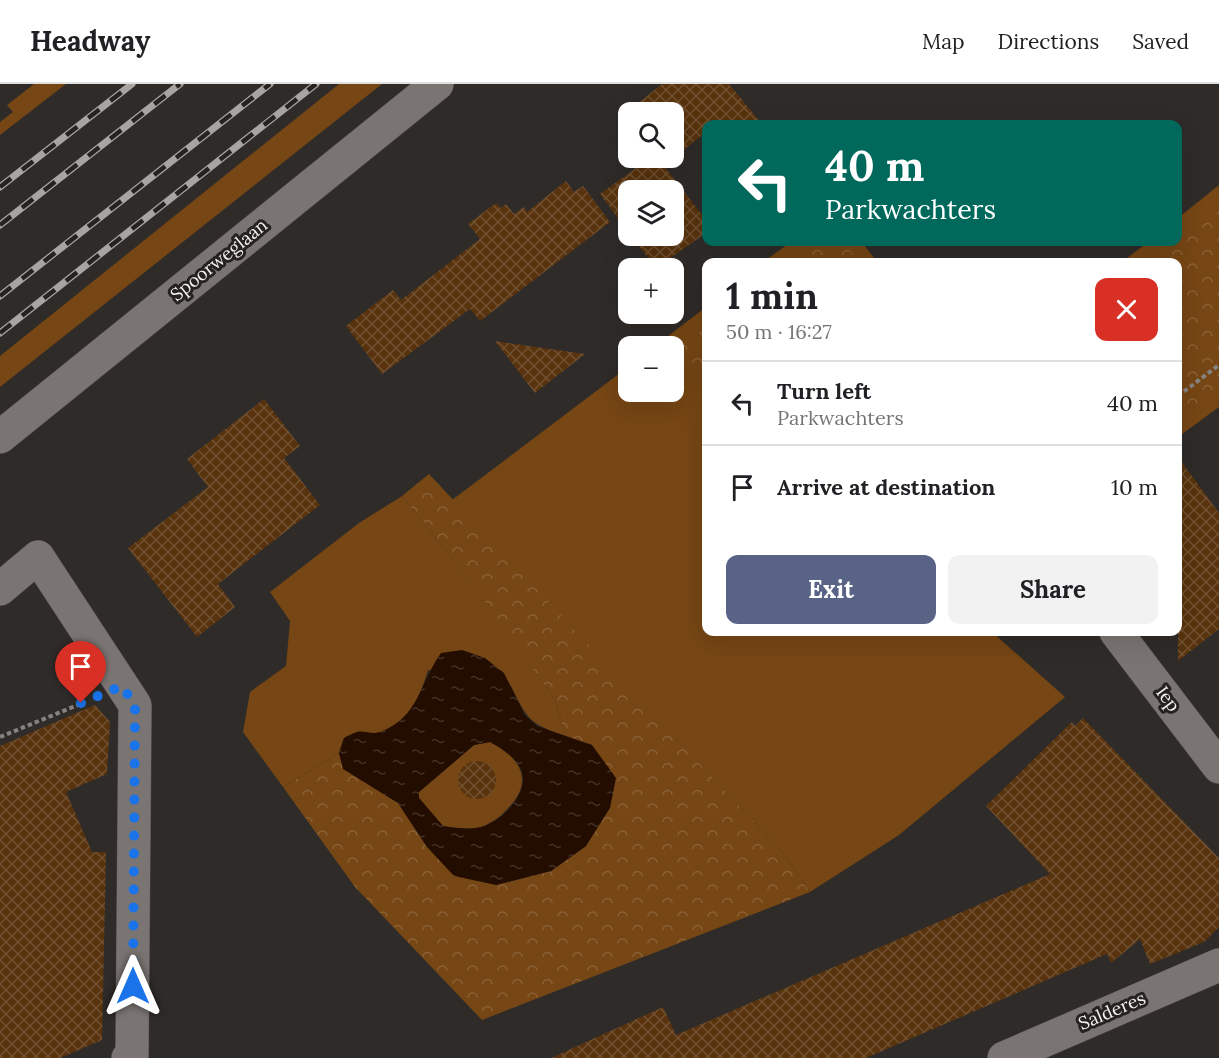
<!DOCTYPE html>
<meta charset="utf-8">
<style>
body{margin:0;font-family:Lora,serif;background:#f2f2f2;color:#202124;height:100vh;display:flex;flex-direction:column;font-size:22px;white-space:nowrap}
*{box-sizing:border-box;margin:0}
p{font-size:20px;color:#757577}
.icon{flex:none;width:33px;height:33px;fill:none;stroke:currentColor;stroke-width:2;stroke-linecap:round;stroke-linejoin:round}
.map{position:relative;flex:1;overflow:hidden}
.drawer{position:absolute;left:702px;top:174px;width:480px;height:378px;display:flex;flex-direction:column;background:#fff;border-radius:12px;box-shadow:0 6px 24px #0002}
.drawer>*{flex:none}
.banner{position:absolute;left:702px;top:36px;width:480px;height:126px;border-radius:12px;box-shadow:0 6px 24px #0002;background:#00695c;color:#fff;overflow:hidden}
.controls{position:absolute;left:618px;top:18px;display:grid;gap:12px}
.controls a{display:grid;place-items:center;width:66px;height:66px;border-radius:12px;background:#fff;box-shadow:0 6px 24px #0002;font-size:30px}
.pin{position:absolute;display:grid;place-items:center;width:51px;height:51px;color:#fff;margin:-62px -26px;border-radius:50% 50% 50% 0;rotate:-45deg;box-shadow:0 0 6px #0007}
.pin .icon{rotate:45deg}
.me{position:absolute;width:66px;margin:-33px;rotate:0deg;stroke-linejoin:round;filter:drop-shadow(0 0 4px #0008)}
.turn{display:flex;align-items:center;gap:21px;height:126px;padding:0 24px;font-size:27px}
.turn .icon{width:78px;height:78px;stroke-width:2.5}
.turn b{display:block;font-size:42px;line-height:51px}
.round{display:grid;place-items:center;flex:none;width:63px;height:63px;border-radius:12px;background:#f2f2f2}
.headline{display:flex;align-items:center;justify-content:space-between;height:102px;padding:0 24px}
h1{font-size:36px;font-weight:700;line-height:45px}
.action{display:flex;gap:12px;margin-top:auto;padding:12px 24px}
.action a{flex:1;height:69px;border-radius:12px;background:#596386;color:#fff;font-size:24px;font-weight:700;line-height:69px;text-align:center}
.action a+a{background:#f2f2f2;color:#202124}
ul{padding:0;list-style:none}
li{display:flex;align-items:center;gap:18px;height:84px;padding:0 24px;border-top:2px solid #e0e0e0}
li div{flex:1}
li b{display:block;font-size:22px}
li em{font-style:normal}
header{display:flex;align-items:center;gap:36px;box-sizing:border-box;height:84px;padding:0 30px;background:#fff;border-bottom:2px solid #e0e0e0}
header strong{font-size:28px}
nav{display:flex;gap:33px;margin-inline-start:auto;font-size:21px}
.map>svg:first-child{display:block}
.grass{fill:#764614}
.forest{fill:url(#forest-crowns)}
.water{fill:url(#water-ripples);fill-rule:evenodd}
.building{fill:url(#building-cross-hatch)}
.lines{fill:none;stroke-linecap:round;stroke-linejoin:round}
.minor-casing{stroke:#4c4947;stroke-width:34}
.path{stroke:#85827f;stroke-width:4;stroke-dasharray:4.5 3;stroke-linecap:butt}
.minor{stroke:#7a7572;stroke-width:33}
.rail-casing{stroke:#a7a4a2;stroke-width:7}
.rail{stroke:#25221f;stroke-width:4.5;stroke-dasharray:14;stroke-linecap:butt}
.route{stroke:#1a73e8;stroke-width:10;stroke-dasharray:0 18}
.labels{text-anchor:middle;stroke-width:6;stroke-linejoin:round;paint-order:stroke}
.street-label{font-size:18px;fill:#f4f2f0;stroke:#25221f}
</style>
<header>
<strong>Headway</strong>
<nav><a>Map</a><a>Directions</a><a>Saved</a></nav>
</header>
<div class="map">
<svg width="1219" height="974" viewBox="0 0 1219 974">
<defs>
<pattern id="forest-crowns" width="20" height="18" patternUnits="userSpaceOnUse" patternTransform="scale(1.5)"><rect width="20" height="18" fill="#764614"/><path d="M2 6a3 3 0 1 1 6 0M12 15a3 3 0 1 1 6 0" fill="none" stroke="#8a6136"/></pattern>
<pattern id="water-ripples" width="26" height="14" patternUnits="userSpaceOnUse" patternTransform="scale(1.5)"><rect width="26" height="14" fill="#220d00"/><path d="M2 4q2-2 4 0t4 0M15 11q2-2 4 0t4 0" fill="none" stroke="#433126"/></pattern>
<pattern id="building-cross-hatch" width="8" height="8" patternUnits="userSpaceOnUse" patternTransform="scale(1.5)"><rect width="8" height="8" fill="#58330d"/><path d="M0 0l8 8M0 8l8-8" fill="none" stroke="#715131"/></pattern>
</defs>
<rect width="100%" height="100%" fill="#2f2b28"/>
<path class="grass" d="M 34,0 L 66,0 L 0,51 L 0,38 L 13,28 L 7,21 Z
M 339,0 L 382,0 L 0,303 L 0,272 Z
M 1219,101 L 1219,323 L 1178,353 L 1178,178 L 1122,178 L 1148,158 L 1178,158 L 1178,134 Z
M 791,158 L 862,158 L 877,178 L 763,178 Z
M 706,223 L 706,548 L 992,548 L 1065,613 L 899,751 L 810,808 L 785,771 L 452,416 L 628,283 L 628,308 L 674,308 L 674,262 L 655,262 Z
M 402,412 L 477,505 L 555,616 L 566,653 C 530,639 528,637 511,602 L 428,586 C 420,612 407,645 376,649 C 362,651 359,647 344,654 L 339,669 L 283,703 L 243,648 L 250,608 L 286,582 L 290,537 L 270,508 L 359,439 Z
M 490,658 C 520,673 535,697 508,724 C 500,733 492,739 481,743 C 468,746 456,744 443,742 L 419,714 L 419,708 L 474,661 Z"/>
<path class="forest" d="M 1219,118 L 1219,308 L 1178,341 L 1178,178 L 1142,178 L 1169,158 L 1178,158 L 1178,151 Z
M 817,158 L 843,158 L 859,178 L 790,178 Z
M 706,243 L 706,292 L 675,267 Z
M 429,390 L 785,771 L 810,808 L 482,936 L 355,803 L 283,703 L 339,669 L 344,685 L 398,719 L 427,763 L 496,801 L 551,787 L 586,762 L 592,661 L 566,653 L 555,616 L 472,499 L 402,412 Z"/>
<path class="water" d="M 462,566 L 485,574 L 504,589 L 525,631 L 537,642 L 592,661 L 616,694 L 610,724 L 586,762 L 551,787 L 496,801 L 454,792 L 427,763 L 398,719 L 343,685 L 339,669 L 344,654 C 348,652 353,649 357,648 C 364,646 372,651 380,648 C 420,633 419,599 441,569 ZM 490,658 C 503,665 523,678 523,695 C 523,716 499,738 481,743 C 468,746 456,744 443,742 L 419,714 L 419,708 L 474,661 Z"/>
<path class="building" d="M 662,0 L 729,0 L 762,40 L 706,40 L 706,48 L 664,82 L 706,136 L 706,149 L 656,184 L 631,152 L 674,152 L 674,106 L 628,106 L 628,148 L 600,110 L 650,74 L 674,74 L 674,28 L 628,28 L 628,40 L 622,32 Z
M 566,97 L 574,108 L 583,102 L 610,138 L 480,237 L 470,225 L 382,290 L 346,242 L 393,206 L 401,216 L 480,155 L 468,140 L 496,119 L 501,124 L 506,120 L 514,130 L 524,123 L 527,128 Z
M 495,257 L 585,270 L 535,309 Z
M 264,315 L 300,362 L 284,374 L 320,421 L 218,500 L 235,523 L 197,553 L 128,464 L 208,403 L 187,375 Z
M 1178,373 L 1219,429 L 1219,545 L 1178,577 Z
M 95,621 L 110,638 L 107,690 L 66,708 L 92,768 L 106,768 L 102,956 L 60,974 L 0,974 L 0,662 Z
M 1083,634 L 1219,774 L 1219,843 L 1204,858 L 1150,880 L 1140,855 L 1111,879 L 1107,870 L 866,974 L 551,974 L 663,923 L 676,951 L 1050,790 L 986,722 L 1072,638 L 1075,642 Z
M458 696a19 19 0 1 1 38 0a19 19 0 1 1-38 0Z"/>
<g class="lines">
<defs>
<path id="minor" d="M 0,353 L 437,0
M 0,505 L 38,473 L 135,621 L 132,972 L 128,974
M 1116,548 L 1219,683
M 1004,974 L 1219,881"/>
</defs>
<use href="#minor" class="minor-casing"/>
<path class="path" d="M 1178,312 L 1219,281
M 0,653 L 85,618"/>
<use href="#minor" class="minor"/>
<defs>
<path id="rail" d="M 0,103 L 132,0
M 0,141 L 180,0
M 0,212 L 270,0
M 0,249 L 316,0"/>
</defs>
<use href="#rail" class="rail-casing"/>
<use href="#rail" class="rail"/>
</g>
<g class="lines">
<path class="route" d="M 81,619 L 122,602 L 135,621 L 133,902"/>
</g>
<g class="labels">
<g class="street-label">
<text transform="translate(219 176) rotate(-39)" y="6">Spoorweglaan</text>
<text transform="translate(1168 615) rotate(53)" y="6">Iep</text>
<text transform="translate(1112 927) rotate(-23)" y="6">Salderes</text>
</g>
</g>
</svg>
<div class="controls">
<a><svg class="icon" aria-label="search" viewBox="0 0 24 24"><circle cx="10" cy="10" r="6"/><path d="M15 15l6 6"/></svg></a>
<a><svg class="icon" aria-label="layers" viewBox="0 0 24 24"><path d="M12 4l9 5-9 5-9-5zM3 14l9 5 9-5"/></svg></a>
<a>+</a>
<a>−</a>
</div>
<div class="pin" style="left:81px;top:619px;background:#d93025"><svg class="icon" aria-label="arrive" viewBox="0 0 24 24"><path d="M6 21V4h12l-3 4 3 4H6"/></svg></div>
<svg class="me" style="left:133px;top:902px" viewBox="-20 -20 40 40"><path d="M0-17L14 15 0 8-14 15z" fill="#1a73e8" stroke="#fff" stroke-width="4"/></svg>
<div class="banner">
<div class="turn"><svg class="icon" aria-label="left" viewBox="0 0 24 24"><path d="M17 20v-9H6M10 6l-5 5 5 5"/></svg><div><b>40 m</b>Parkwachters</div></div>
</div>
<section class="drawer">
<div class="headline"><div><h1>1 min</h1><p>50 m · 16:27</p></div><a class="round" style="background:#d93025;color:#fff"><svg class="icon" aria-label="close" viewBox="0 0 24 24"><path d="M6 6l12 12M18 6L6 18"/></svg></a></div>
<ul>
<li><svg class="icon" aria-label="left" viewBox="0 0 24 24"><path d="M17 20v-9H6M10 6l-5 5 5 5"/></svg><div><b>Turn left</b><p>Parkwachters</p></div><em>40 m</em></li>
<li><svg class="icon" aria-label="arrive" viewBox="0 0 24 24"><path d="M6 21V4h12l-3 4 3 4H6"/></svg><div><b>Arrive at destination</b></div><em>10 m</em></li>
</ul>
<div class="action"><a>Exit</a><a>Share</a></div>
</section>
</div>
